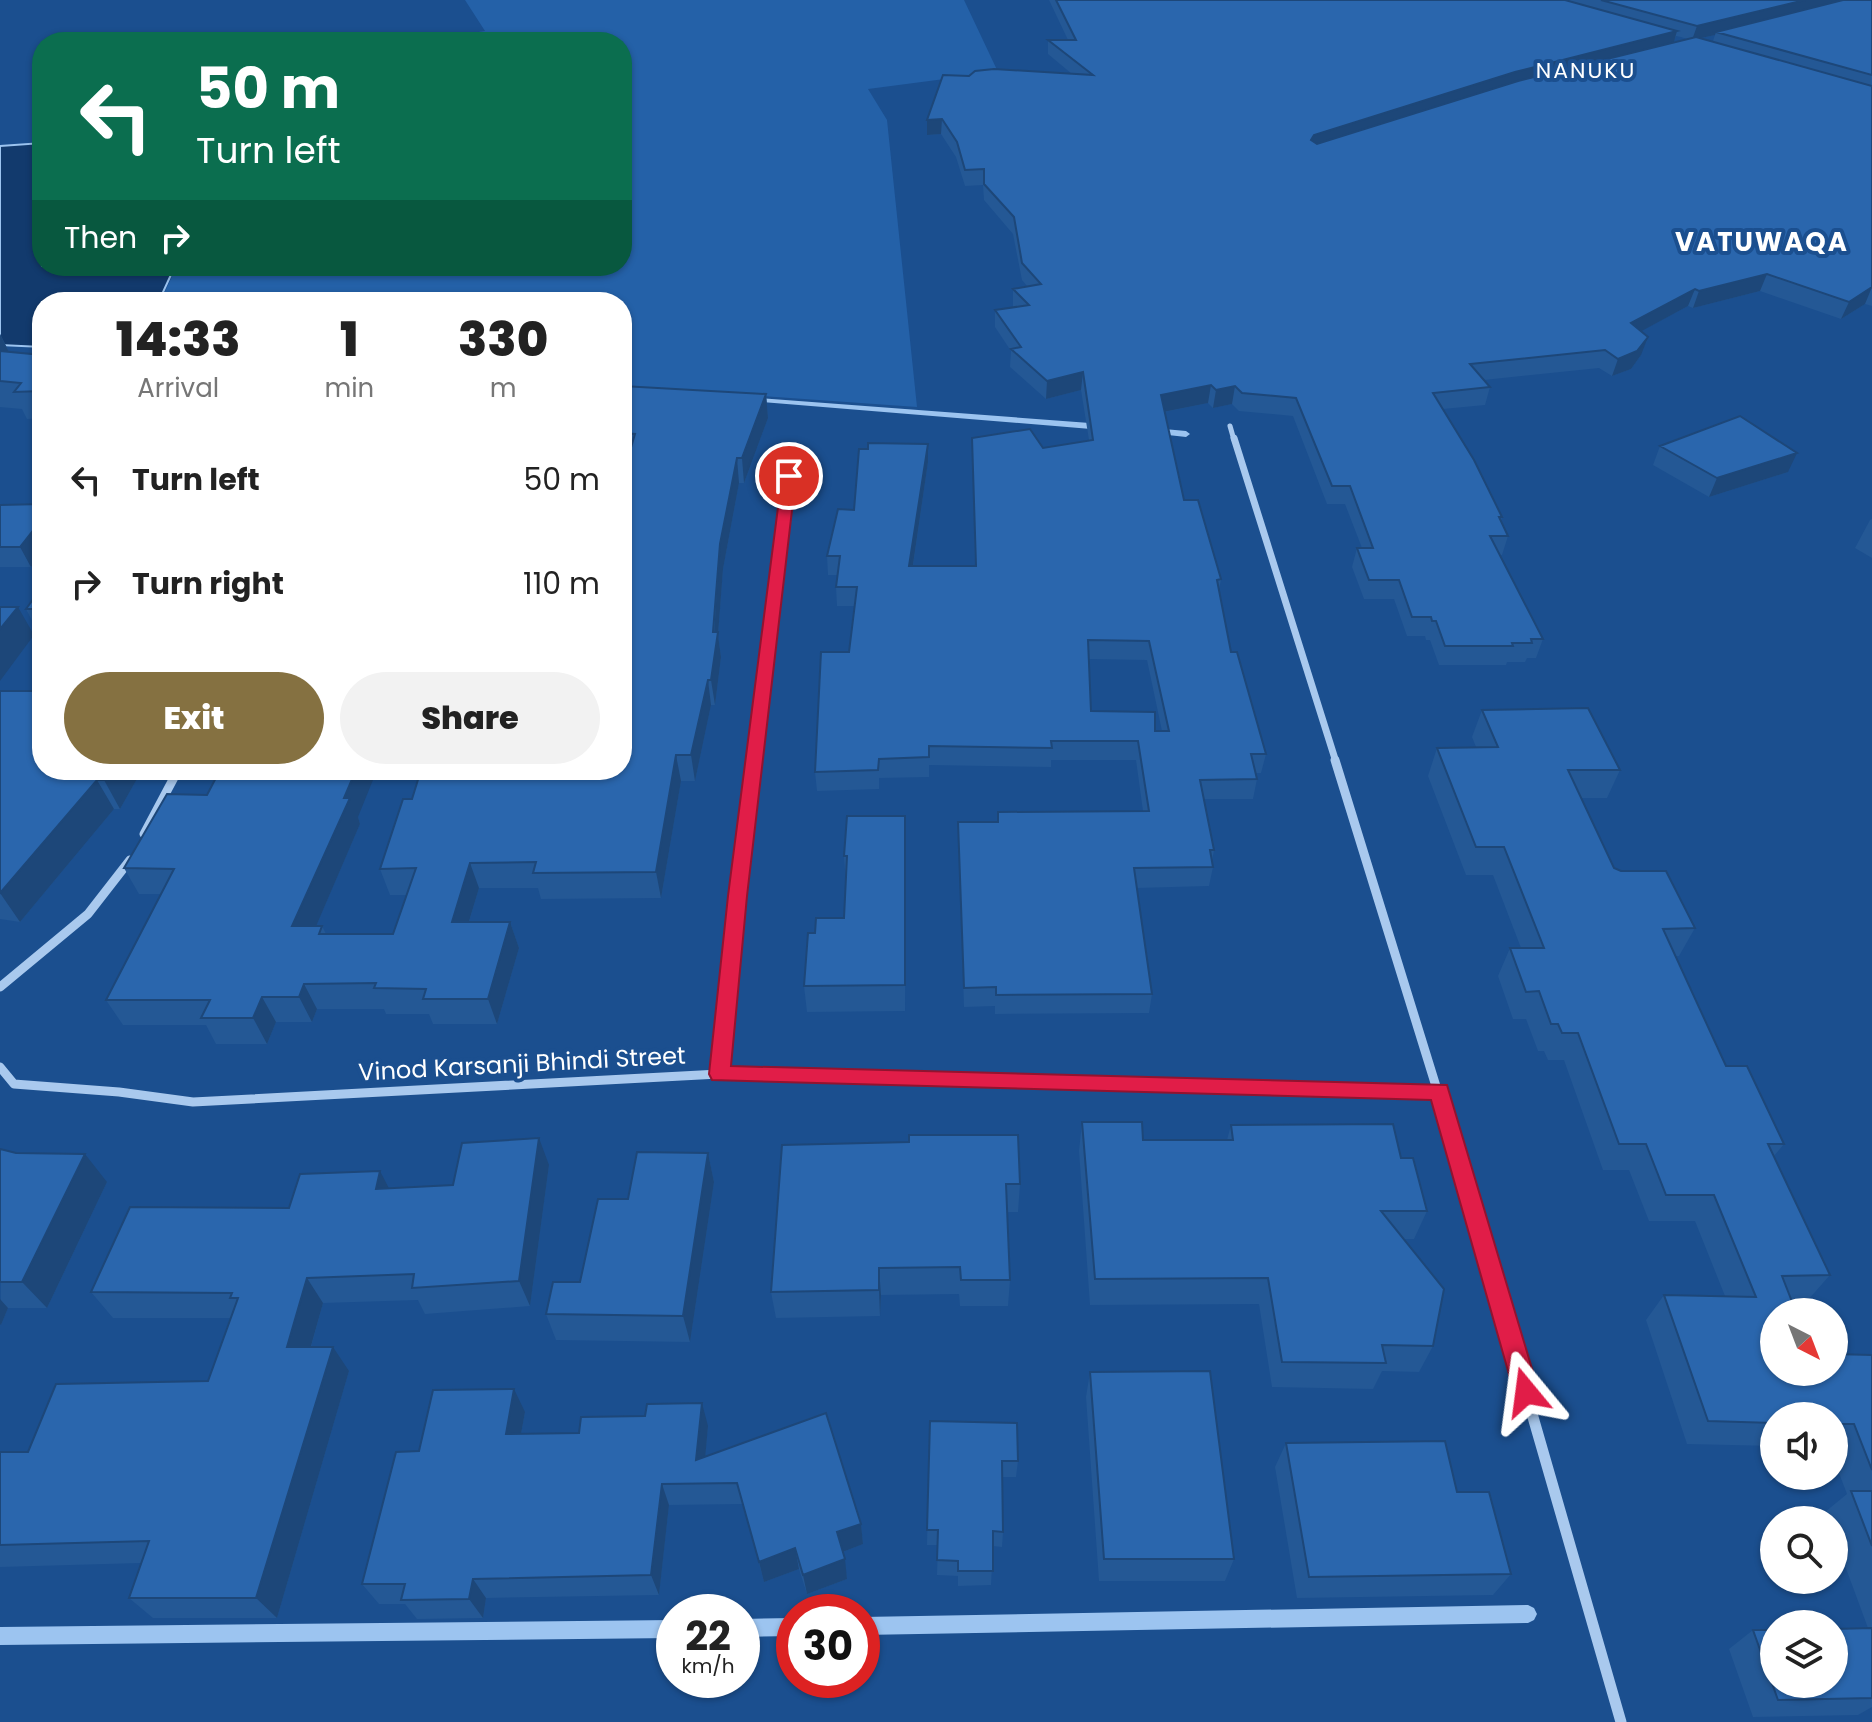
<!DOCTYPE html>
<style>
body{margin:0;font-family:Poppins,sans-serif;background:#f2f2f2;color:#222;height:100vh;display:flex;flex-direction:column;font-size:30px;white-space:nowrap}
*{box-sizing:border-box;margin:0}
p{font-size:26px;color:#767676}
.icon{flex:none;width:44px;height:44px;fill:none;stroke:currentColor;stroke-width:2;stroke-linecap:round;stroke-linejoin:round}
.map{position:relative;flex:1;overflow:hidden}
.side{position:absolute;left:32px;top:292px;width:600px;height:488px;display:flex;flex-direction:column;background:#fff;border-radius:32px;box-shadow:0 2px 6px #0004}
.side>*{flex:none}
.guide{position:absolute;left:32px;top:32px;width:600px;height:244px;border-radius:32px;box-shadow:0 2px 6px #0004;background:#0b6e4f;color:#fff;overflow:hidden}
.needle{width:52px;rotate:138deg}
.tools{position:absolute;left:1760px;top:1298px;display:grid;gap:16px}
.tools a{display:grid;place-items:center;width:88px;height:88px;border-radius:50%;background:#fff;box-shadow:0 2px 6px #0004;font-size:40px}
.speed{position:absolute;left:656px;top:1594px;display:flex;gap:16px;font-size:40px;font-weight:700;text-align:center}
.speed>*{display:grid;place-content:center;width:104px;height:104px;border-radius:50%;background:#fff;box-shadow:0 2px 6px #0004;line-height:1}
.speed small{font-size:20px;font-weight:400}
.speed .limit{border:12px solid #d22;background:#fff;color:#111}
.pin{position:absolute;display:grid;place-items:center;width:68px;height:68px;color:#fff;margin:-34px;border:4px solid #fff;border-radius:50%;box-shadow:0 2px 8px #0007}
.me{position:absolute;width:88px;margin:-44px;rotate:344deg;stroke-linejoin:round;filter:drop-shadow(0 0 6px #0008)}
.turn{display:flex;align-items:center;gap:28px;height:168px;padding:0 32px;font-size:36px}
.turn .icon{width:104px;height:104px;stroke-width:2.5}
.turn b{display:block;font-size:56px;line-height:68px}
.then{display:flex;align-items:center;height:76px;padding:0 32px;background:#0003;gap:16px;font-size:30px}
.eta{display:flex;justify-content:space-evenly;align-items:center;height:136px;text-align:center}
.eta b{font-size:48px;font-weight:800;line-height:56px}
.primary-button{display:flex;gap:16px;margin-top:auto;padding:16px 32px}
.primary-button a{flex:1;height:92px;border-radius:48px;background:#857141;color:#fff;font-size:32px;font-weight:800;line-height:92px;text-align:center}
.primary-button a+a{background:#f2f2f2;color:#222}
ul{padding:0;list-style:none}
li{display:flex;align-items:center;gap:24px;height:104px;padding:0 32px}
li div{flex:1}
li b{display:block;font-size:30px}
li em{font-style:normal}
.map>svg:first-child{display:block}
.green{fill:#2461a8}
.water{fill:#123a6d;stroke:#9cc4f0;stroke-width:2}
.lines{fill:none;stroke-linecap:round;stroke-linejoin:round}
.stream{fill:#9cc4f0;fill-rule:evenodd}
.street-far3{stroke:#a9c9ee;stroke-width:5}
.street-far2{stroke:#a9c9ee;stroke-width:7}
.street-far1{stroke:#a9c9ee;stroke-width:9}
.street{stroke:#a9c9ee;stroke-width:11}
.wall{fill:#245895;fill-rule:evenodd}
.shaded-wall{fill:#1d4779}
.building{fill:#2a66ad;stroke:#1d4779;stroke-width:2;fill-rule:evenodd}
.route{fill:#e11d48;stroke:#92132f;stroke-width:2}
.labels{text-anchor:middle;stroke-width:8;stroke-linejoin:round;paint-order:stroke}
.far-neighbourhood-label{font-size:22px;letter-spacing:2px;fill:#fff;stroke:#1b4f8f}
.street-label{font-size:24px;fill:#fff;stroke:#1b4f8f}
.far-district-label{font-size:26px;font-weight:bold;letter-spacing:2px;fill:#fff;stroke:#1b4f8f}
</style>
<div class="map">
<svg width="1872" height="1722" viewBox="0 0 1872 1722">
<rect width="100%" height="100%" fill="#1b4f8f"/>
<path class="green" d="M 465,0 L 964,0 L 998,72 L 868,89 L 887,120 L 917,407 L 622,386 L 622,302 L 160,302 L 177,266 L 622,266 L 622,42 L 413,42 L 485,31 Z"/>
<path class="water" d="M 42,143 L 42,266 L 175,266 L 163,292 L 165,302 L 42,302 L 42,347 L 0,345 L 0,146 Z"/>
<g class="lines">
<path class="stream" d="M 747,397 L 1103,424 L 1107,427 L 1103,430 L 750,401 L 746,399 Z
M 1153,428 L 1186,431 L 1190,434 L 1186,437 L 1150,433 L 1150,429 Z
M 1528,1605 L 1534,1608 L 1537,1614 L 1534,1620 L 1528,1623 L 862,1635 L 862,1617 Z
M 794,1618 L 794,1636 L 742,1637 L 742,1619 Z
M 674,1620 L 674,1638 L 0,1645 L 0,1627 Z"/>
<path class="street-far3" d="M 1230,426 L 1234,440"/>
<path class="street-far2" d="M 1234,438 L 1336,762
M 754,762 L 789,476"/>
<path class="street-far1" d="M 1335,760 L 1465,1180
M 144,834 L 178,770
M 0,987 L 88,914 L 130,860
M 0,1067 L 14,1084 L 119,1092 L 193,1102 L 719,1074 L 1439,1091
M 719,1074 L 754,760"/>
<path class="street" d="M 1464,1178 L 1621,1722"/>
</g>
<path class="wall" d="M 1049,0 L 1872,0 L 1872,306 L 1865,304 L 1841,319 L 1760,291 L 1693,308 L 1688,306 L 1641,331 L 1641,355 L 1631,369 L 1612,376 L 1599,368 L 1484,380 L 1490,387 L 1485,405 L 1443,409 L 1502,517 L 1501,521 L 1508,536 L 1502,555 L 1500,555 L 1543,639 L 1536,658 L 1527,658 L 1525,662 L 1507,662 L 1506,665 L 1439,665 L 1430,640 L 1426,640 L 1425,636 L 1407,636 L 1394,599 L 1364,599 L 1352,567 L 1357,548 L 1362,548 L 1345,504 L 1327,504 L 1293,416 L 1239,411 L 1232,404 L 1213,408 L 1208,403 L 1164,412 L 1184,500 L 1221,579 L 1219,590 L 1231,652 L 1266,754 L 1261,773 L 1256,773 L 1257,779 L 1253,799 L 1204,799 L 1214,850 L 1212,861 L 1213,867 L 1209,886 L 1137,888 L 1152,994 L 1149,1013 L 995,1014 L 995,1006 L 964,1007 L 958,822 L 997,822 L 998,812 L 1143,811 L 1136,760 L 1051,760 L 1051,767 L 929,765 L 929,777 L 879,778 L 879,789 L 817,791 L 815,772 L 849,652 L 855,606 L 837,606 L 836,587 L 837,575 L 828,575 L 827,556 L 854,510 L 928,462 L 913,566 L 975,566 L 972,438 L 1043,448 L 1089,440 L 1081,390 L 1046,399 L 1010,367 L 1011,351 L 995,327 L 995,310 L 1013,307 L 1013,289 L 1027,286 L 1022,280 L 1013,234 L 984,200 L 983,185 L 965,186 L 956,157 L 941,134 L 927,135 L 969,76 L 1072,74 L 1048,54 L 1048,40 L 1068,40 ZM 1715,35 L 1713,41 L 1701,38 ZM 1676,36 L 1681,37 L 1687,39 L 1673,42 ZM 1089,659 L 1147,660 L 1162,731 L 1155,731 L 1091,711 Z
M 0,334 L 9,352 L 42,355 L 42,418 L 27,419 L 22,409 L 0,407 Z
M 622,386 L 766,394 L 768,418 L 744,483 L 739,483 L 723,569 L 718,635 L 721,657 L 715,705 L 711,705 L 695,781 L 681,781 L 661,898 L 541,899 L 538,888 L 479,888 L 469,922 L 510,922 L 519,948 L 497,1024 L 433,1024 L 429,1014 L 386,1014 L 384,1009 L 317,1009 L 312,1022 L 276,1022 L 267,1044 L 216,1044 L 206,1025 L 123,1025 L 106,1000 L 161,894 L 139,894 L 124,868 L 358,817 L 360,824 L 316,926 L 322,926 L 326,934 L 393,934 L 407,895 L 390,895 L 380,869 L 412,799 L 622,770 L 628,458 L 622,458 Z
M 1660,446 L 1788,472 L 1709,497 L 1653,465 Z
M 0,505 L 31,567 L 0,567 Z
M 1872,519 L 1872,558 L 1855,548 L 1870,520 Z
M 42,587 L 42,638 L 41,638 L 26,609 Z
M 0,691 L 40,691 L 142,770 L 120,809 L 114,809 L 20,922 L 0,919 Z
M 1482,710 L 1620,770 L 1607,798 L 1581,798 L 1614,868 L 1695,928 L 1679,956 L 1676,956 L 1726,1066 L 1784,1144 L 1774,1156 L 1830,1275 L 1808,1300 L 1792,1300 L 1774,1372 L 1872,1355 L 1872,1707 L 1858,1715 L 1753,1717 L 1729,1649 L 1753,1630 L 1868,1628 L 1834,1536 L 1834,1520 L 1828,1520 L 1825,1512 L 1847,1494 L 1834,1460 L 1834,1416 L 1774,1416 L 1774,1446 L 1687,1444 L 1646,1320 L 1664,1295 L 1725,1296 L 1695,1221 L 1649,1221 L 1629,1170 L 1603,1170 L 1564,1060 L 1548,1060 L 1544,1051 L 1538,1051 L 1526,1019 L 1513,1019 L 1498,976 L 1510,948 L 1521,948 L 1493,875 L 1466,875 L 1428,776 L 1437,748 L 1476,747 L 1472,737 Z
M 906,842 L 905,1011 L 807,1012 L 804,986 L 815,933 L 844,918 L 846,883 L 844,856 Z
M 1082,1122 L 1143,1140 L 1227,1140 L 1231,1125 L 1401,1158 L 1427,1211 L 1414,1239 L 1403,1239 L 1433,1346 L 1419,1372 L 1382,1371 L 1373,1389 L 1272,1387 L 1259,1304 L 1090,1305 L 1079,1151 Z
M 782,1145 L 1020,1184 L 1018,1212 L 1007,1212 L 1010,1280 L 1008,1306 L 960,1306 L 959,1294 L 881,1295 L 880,1316 L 776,1318 L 771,1292 Z
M 0,1149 L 107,1182 L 47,1308 L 8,1308 L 1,1325 Z
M 708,1153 L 714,1182 L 690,1342 L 556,1340 L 546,1314 L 580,1282 L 628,1199 Z
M 549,1165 L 530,1306 L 425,1314 L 418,1300 L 323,1303 L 311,1347 L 349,1371 L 277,1618 L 153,1618 L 129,1598 L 141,1563 L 0,1567 L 0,1452 L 28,1452 L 208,1381 L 230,1318 L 113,1318 L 91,1292 L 289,1208 L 389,1188 L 453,1185 Z
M 1090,1372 L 1234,1559 L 1225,1581 L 1099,1581 L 1086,1397 Z
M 525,1412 L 521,1434 L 579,1433 L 708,1426 L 705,1456 L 861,1524 L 863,1544 L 843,1552 L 847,1579 L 807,1594 L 799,1569 L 764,1582 L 743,1504 L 669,1505 L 659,1595 L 486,1598 L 483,1618 L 417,1619 L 405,1604 L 379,1604 L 362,1584 L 419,1451 Z
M 930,1421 L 1018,1461 L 1016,1477 L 1002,1477 L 1003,1532 L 1002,1547 L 993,1546 L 991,1585 L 958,1586 L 958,1576 L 937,1575 L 938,1545 L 927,1545 Z
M 1286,1443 L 1457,1492 L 1511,1574 L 1493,1595 L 1297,1598 L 1275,1467 Z"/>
<path class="shaded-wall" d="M 1805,0 L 1855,0 L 1716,32 L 1715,35 L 1692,40 L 1697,26 Z
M 1677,31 L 1673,45 L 1311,150 L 1311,140 L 1314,135 L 1515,72 Z
M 942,119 L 941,134 L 927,135 L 927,120 Z
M 1767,274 L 1760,291 L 1693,308 L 1699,291 Z
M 1872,287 L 1865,304 L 1841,319 L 1849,302 Z
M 1695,289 L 1688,306 L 1625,340 L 1631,323 Z
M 0,334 L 13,360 L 0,372 Z
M 1648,337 L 1641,355 L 1631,369 L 1612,376 L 1618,359 Z
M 1083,372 L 1081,390 L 1046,399 L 1047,381 Z
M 1211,385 L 1208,403 L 1158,413 L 1161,395 Z
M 1235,386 L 1232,404 L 1213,408 L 1216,390 Z
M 766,394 L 768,418 L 744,483 L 742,458 Z
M 928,444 L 928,462 L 910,585 L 909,566 Z
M 1797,453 L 1788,472 L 1709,497 L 1717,478 Z
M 737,458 L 739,483 L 723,569 L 718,635 L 721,657 L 715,705 L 711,680 L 720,544 Z
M 42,519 L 42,552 L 31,567 L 20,547 Z
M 18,607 L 34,635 L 0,681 L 0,629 Z
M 708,680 L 711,705 L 695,781 L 691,755 Z
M 676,755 L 681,781 L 661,898 L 656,872 Z
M 109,770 L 142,770 L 120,809 L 104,780 Z
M 356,770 L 377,770 L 358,817 L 360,824 L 305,952 L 292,926 Z
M 97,780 L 114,809 L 20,922 L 0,893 Z
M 470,863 L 479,888 L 461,948 L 452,922 Z
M 510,922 L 519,948 L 497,1024 L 488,999 Z
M 304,984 L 317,1009 L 312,1022 L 299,997 Z
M 262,997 L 276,1022 L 267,1044 L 253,1018 Z
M 539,1138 L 549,1165 L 530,1306 L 519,1281 Z
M 708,1153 L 714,1182 L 690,1342 L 683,1316 Z
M 85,1154 L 107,1182 L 47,1308 L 22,1282 Z
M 380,1171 L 394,1198 L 376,1189 Z
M 879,1268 L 881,1295 L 880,1316 L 879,1290 Z
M 307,1278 L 323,1303 L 304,1371 L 287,1347 Z
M 0,1299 L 8,1308 L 1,1325 L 0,1324 Z
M 333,1347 L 349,1371 L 277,1618 L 256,1598 Z
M 514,1389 L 525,1412 L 517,1456 L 506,1434 Z
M 702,1403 L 708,1426 L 703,1481 L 696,1460 Z
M 662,1484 L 669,1505 L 659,1595 L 651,1575 Z
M 861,1524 L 863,1544 L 840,1553 L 837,1532 Z
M 795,1548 L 799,1569 L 764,1582 L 759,1562 Z
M 845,1559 L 847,1579 L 807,1594 L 803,1575 Z
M 473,1579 L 486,1598 L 483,1618 L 469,1599 Z"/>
<path class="building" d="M 1056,0 L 1565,0 L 1677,31 L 1515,72 L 1314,135 L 1311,140 L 1317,144 L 1518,81 L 1696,37 L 1872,86 L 1872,287 L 1849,302 L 1767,274 L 1699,291 L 1695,289 L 1631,323 L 1648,337 L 1637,351 L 1618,359 L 1605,350 L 1470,364 L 1490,387 L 1433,393 L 1474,460 L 1502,517 L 1499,517 L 1508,536 L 1490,536 L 1543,639 L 1531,639 L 1532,643 L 1512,643 L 1513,646 L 1445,646 L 1436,621 L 1432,621 L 1431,617 L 1412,617 L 1399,580 L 1369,580 L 1357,548 L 1373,548 L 1350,486 L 1332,486 L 1296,398 L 1242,393 L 1235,386 L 1216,390 L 1211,385 L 1161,395 L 1184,500 L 1198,500 L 1221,579 L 1217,580 L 1231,652 L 1237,652 L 1266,754 L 1251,754 L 1257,779 L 1200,780 L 1214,850 L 1210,850 L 1213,867 L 1134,868 L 1152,994 L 996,995 L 996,987 L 964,988 L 958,822 L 998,822 L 998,812 L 1149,811 L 1138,741 L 1051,741 L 1052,748 L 929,746 L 929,757 L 879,759 L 878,770 L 815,772 L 821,652 L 849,652 L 857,587 L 836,587 L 840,556 L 827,556 L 838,509 L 854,510 L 859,449 L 868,449 L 868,443 L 928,444 L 909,566 L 976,566 L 972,438 L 1030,429 L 1043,448 L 1093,440 L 1083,372 L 1047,381 L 1011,349 L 1021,347 L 995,310 L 1029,305 L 1013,289 L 1041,284 L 1022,263 L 1014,217 L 984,184 L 984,169 L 965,170 L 957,142 L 942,119 L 927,120 L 943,75 L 969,76 L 975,71 L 994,69 L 1093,75 L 1048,40 L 1076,40 ZM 1088,640 L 1149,641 L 1169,731 L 1155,731 L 1155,712 L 1091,711 Z
M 1601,0 L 1805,0 L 1697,26 Z
M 1843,0 L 1872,0 L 1872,75 L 1716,32 Z
M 0,351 L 42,355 L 42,391 L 14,392 L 21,383 L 0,381 Z
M 622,386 L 766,394 L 742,458 L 737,458 L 720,544 L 713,632 L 718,632 L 711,680 L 708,680 L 691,755 L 676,755 L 656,872 L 533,873 L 536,862 L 470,863 L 452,922 L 510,922 L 488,999 L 423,999 L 426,989 L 374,988 L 376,983 L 304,984 L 299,997 L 262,997 L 253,1018 L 201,1018 L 210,1000 L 106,1000 L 174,869 L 124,868 L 167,794 L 207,795 L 220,770 L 356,770 L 344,798 L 350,798 L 292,926 L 322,926 L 319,934 L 393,934 L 416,868 L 380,869 L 403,799 L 412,799 L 421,770 L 622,770 L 622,478 L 635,434 L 622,433 Z
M 1740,416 L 1797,453 L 1717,478 L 1660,446 Z
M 42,504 L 42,519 L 20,547 L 0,547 L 0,505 Z
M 42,587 L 42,609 L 26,609 Z
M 0,607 L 18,607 L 0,629 Z
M 42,687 L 42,770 L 109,770 L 104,780 L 97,780 L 0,893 L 0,691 L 40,691 Z
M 1588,708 L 1620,770 L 1568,770 L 1614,868 L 1621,871 L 1666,871 L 1695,928 L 1663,929 L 1726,1066 L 1747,1066 L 1784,1144 L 1768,1144 L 1830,1275 L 1782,1276 L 1796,1312 L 1774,1312 L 1774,1372 L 1834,1372 L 1834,1354 L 1872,1355 L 1872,1470 L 1854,1424 L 1834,1424 L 1834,1416 L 1774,1416 L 1774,1423 L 1708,1421 L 1664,1295 L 1756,1297 L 1714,1195 L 1666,1195 L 1646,1144 L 1619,1144 L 1578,1033 L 1562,1033 L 1558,1024 L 1551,1024 L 1539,991 L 1526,992 L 1510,948 L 1544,948 L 1504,847 L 1476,847 L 1437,748 L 1498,747 L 1482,710 Z
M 847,816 L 905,816 L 905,985 L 804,986 L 808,933 L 815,933 L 816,918 L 844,918 L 847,856 L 844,856 Z
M 1082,1122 L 1142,1122 L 1143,1140 L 1233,1140 L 1231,1125 L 1393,1124 L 1401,1158 L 1413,1158 L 1427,1211 L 1381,1211 L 1444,1289 L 1433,1346 L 1382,1345 L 1386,1363 L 1282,1362 L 1268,1278 L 1095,1279 Z
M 909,1135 L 1018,1135 L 1020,1184 L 1006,1184 L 1010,1280 L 961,1280 L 960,1267 L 879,1268 L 879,1290 L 771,1292 L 782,1145 L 909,1142 Z
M 539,1138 L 519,1281 L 412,1288 L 414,1274 L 307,1278 L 287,1347 L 333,1347 L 256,1598 L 129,1598 L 149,1541 L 0,1545 L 0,1452 L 28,1452 L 56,1384 L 208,1381 L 238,1298 L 230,1298 L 232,1293 L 91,1292 L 130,1207 L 289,1208 L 300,1174 L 380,1171 L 376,1189 L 453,1185 L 462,1143 Z
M 0,1149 L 16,1153 L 85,1154 L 22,1282 L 0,1282 Z
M 637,1152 L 708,1153 L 683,1316 L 546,1314 L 553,1282 L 580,1282 L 598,1199 L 628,1199 Z
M 1210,1371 L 1234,1559 L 1104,1559 L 1090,1372 Z
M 514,1389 L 506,1434 L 579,1433 L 581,1417 L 645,1416 L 647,1404 L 702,1403 L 696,1460 L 826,1413 L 861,1524 L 837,1532 L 845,1559 L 803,1575 L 795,1548 L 759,1562 L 737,1483 L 662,1484 L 651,1575 L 473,1579 L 469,1599 L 401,1600 L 405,1584 L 362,1584 L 396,1452 L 419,1451 L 433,1390 Z
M 930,1421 L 1017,1423 L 1018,1461 L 1002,1461 L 1003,1532 L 993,1531 L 993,1571 L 958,1571 L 958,1561 L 937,1560 L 938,1530 L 927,1530 Z
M 1445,1441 L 1457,1492 L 1489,1492 L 1511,1574 L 1309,1577 L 1286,1443 Z
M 1851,1491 L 1872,1491 L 1872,1546 Z
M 1872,1628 L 1872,1698 L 1778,1700 L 1753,1630 L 1774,1630 L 1774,1684 L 1834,1684 L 1834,1629 Z"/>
<path class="route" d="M 789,472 L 796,476 L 747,896 L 731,1066 L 1447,1085 L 1539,1392 L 1535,1400 L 1526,1404 L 1517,1400 L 1514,1392 L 1431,1100 L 712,1080 L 709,1074 L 728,896 L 782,476 Z"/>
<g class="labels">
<g class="far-neighbourhood-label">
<text x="1586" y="78">NANUKU</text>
</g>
<g class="street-label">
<text transform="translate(522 1064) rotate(-3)" y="8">Vinod Karsanji Bhindi Street</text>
</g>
<g class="far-district-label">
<text x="1762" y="251">VATUWAQA</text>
</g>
</g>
</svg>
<div class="tools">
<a><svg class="needle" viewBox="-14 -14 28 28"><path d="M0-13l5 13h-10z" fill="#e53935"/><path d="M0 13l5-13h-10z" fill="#767676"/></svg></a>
<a><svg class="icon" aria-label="sound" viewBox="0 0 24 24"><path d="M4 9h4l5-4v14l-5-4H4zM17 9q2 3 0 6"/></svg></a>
<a><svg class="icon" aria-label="search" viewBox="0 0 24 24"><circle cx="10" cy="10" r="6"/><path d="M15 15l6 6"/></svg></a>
<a><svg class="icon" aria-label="layers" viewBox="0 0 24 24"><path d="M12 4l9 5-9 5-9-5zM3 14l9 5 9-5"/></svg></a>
</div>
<div class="speed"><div>22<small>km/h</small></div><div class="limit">30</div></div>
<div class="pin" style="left:789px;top:476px;background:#d93025"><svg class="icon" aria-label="arrive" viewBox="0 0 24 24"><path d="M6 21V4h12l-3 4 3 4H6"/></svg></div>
<svg class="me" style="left:1526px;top:1392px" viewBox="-20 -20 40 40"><path d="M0-17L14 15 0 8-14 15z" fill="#e11d48" stroke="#fff" stroke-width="4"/></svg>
<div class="guide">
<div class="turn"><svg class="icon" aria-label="left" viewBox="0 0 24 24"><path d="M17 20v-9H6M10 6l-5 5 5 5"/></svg><div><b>50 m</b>Turn left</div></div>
<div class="then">Then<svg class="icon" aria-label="right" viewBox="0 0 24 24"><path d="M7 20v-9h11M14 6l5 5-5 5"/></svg></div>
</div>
<section class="side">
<div class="eta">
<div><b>14:33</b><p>Arrival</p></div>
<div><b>1</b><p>min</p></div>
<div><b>330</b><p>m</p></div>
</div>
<ul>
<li><svg class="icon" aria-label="left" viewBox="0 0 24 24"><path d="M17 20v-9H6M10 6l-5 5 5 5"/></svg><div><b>Turn left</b></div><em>50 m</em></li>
<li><svg class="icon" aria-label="right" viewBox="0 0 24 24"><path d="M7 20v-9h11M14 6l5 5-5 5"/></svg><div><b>Turn right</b></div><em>110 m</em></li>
</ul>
<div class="primary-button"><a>Exit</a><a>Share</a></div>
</section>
</div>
